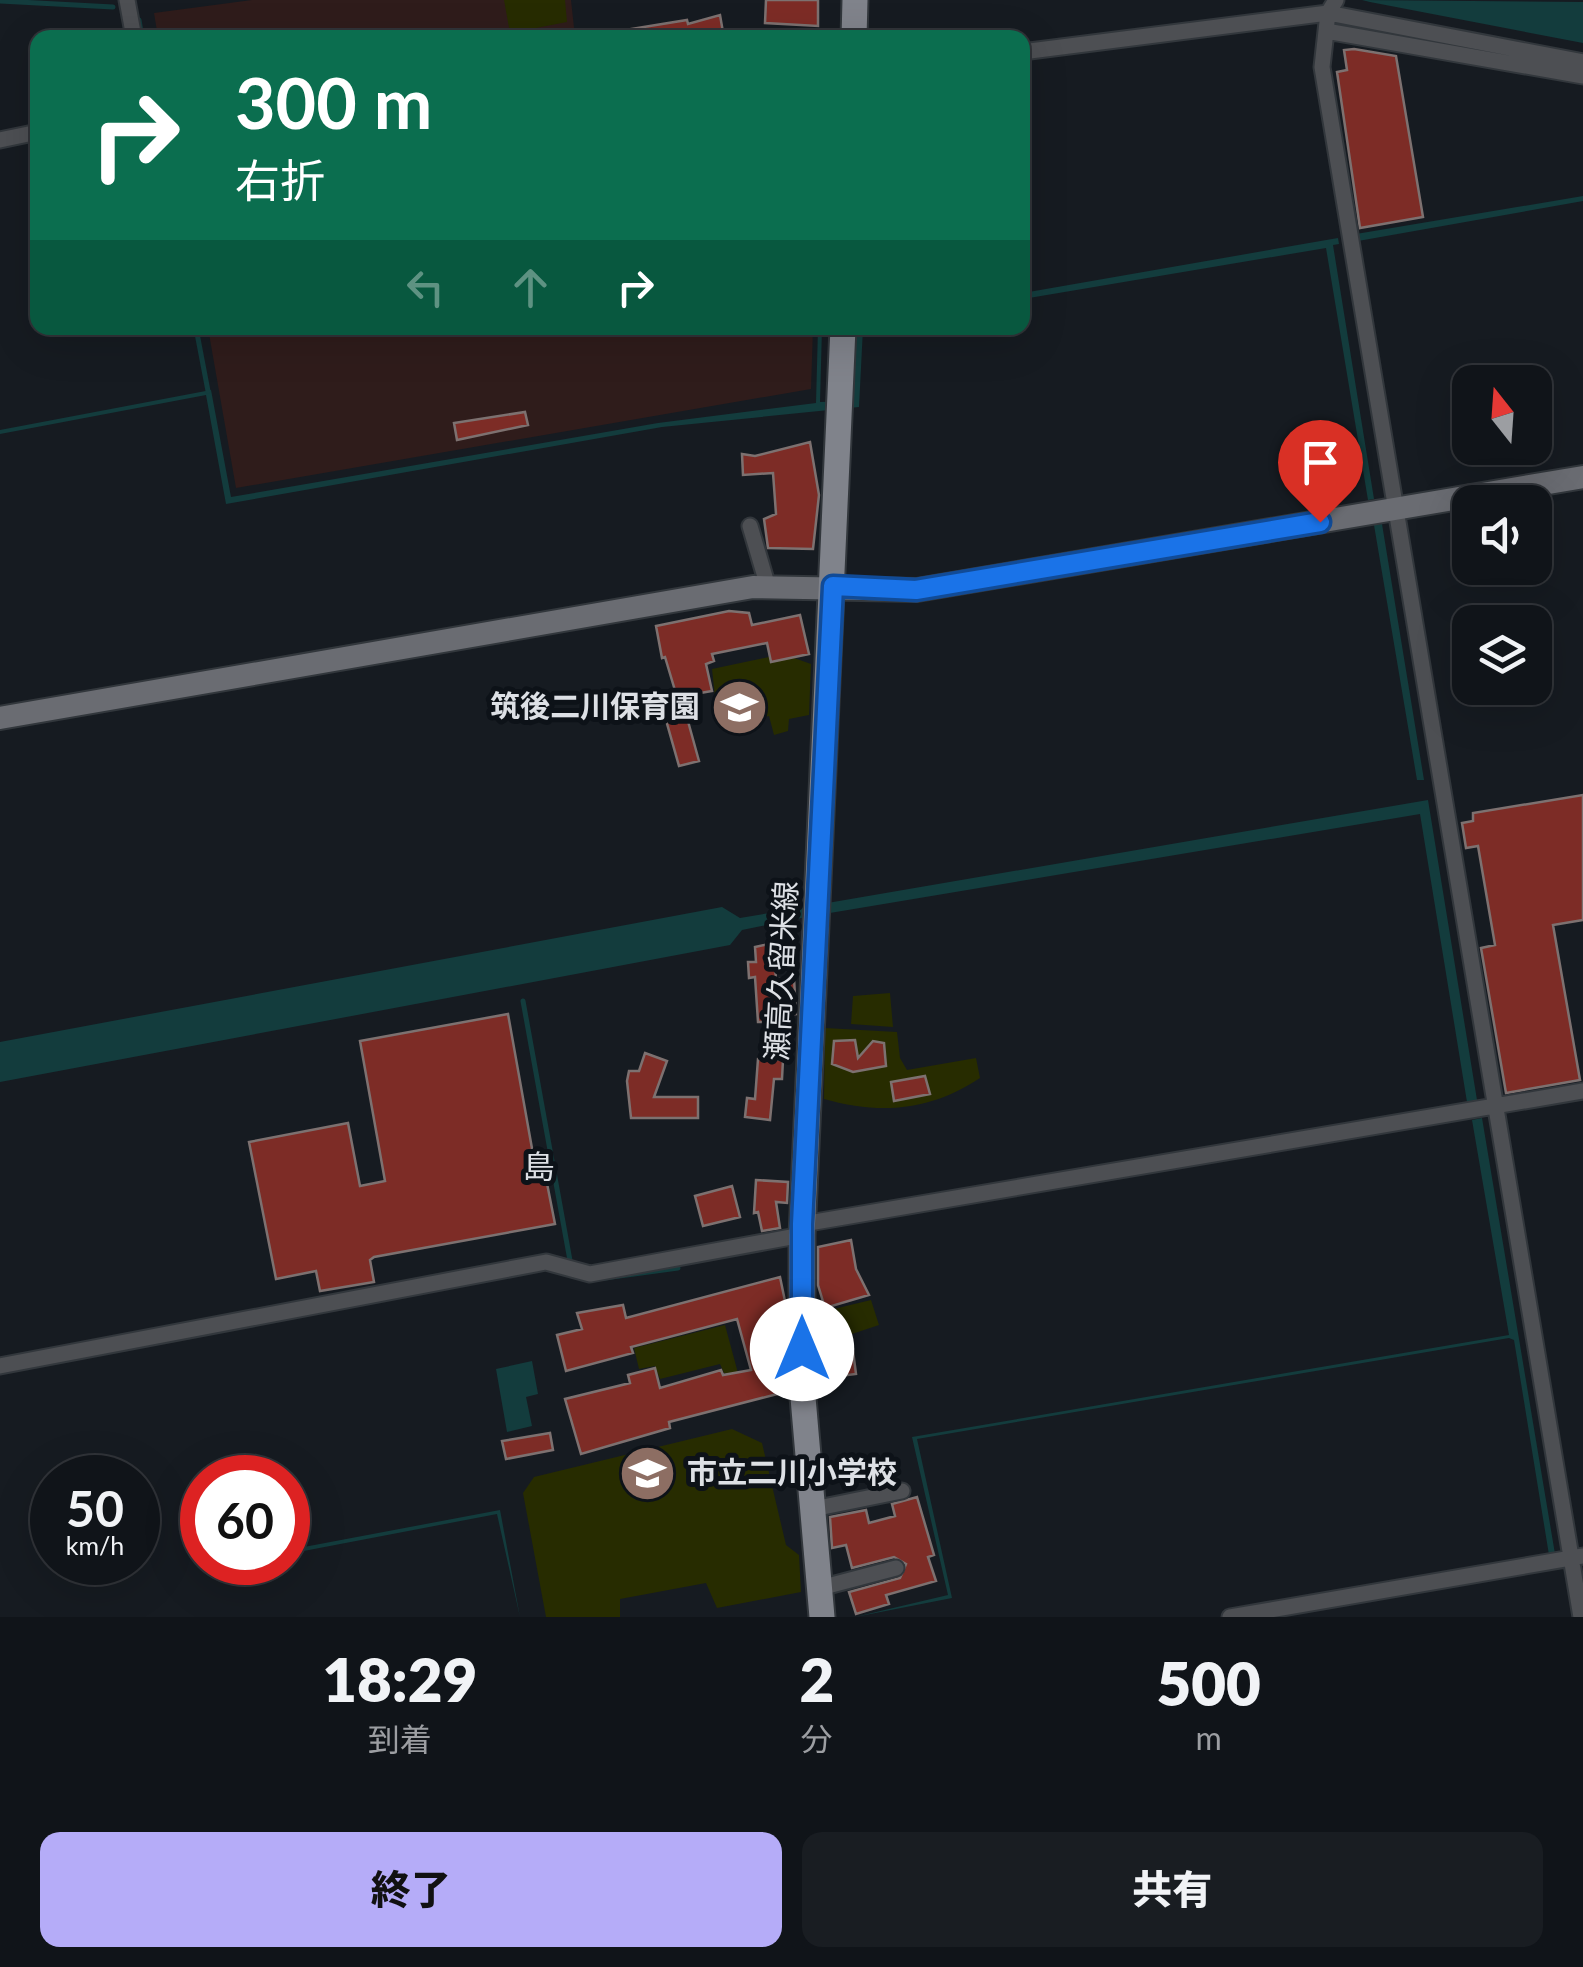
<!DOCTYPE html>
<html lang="ja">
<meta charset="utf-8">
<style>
body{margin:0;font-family:Lato,"Noto Sans JP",sans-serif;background:#191d22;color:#f1f3f6;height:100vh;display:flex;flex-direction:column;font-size:38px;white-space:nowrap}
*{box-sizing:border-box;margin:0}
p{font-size:32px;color:#9c9ea2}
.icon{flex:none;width:55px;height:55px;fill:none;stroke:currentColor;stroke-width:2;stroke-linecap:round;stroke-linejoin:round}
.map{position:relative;height:1617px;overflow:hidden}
.panel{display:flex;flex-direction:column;background:#101419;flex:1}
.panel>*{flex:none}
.hud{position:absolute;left:30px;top:30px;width:1000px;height:305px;border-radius:20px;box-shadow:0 10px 40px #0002,0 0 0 2px #303338;background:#0b6e4f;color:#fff;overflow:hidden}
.needle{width:65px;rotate:343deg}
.controls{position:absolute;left:1452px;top:365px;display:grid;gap:20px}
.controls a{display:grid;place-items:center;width:100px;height:100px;border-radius:20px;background:#101419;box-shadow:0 10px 40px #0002,0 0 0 2px #303338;font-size:50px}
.speed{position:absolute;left:30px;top:1455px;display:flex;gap:20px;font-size:50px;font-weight:700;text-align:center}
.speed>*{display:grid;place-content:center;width:130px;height:130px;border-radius:50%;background:#101419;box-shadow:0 10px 40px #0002,0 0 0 2px #303338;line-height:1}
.speed small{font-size:25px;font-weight:400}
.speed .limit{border:15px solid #d22;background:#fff;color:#111}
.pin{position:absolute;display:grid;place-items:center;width:85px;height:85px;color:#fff;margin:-102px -42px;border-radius:50% 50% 50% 0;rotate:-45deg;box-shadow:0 0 10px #0007}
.pin .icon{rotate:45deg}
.me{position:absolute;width:110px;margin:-55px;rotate:0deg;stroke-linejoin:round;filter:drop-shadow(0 0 8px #0008)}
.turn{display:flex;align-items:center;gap:35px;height:210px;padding:0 40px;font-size:45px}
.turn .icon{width:130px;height:130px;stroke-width:2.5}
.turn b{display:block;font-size:70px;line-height:85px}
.lanes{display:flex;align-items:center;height:95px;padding:0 40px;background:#0003;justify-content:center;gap:50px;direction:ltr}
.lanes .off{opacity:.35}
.eta{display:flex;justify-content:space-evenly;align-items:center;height:170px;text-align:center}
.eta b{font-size:60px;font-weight:800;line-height:70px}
.cta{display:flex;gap:20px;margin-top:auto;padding:20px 40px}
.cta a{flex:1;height:115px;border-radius:20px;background:#b5acf8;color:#111;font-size:40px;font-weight:800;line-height:115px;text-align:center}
.cta a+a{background:#191d22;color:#f1f3f6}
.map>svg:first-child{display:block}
.commercial{fill:#2f1c1b}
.green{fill:#272c00}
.water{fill:#133c3d}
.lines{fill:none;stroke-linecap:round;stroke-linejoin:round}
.stream{stroke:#133c3d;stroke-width:5}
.building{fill:#7d2c26;stroke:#7d7170;stroke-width:2.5}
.street-casing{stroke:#32373c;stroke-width:19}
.secondary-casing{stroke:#32373c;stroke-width:26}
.primary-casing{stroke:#32373c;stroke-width:29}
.street{stroke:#4d4f53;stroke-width:15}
.secondary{stroke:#6a6c72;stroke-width:22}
.primary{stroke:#80838b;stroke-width:25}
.route-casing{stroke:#114b97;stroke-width:25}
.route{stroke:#1a73e8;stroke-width:18}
.labels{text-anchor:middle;stroke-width:10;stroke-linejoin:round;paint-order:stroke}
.poi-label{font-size:30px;font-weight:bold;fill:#dde0e5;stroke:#0d1218;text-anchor:end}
.street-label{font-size:30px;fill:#dde0e5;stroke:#0d1218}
.neighbourhood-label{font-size:32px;fill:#dde0e5;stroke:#0d1218}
</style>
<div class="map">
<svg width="1583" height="1617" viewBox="0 0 1583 1617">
<rect width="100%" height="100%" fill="#161b21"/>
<path class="commercial" d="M 252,0 L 571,0 L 575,37 L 158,37 L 154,13 Z
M 208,328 L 813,328 L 811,389 L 236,488 Z"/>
<path class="green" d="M 504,0 L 565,0 L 567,22 L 510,33 Z
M 783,654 L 811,664 L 809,715 L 789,719 L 788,731 L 774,735 L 769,716 L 733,724 L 716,706 L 712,669 Z
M 890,993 L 893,1027 L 851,1024 L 853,996 Z
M 825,1028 L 897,1032 L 900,1058 L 907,1070 L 976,1058 L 980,1078 C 930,1111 881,1115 824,1099 Z
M 871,1300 L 879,1325 L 846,1336 L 849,1349 L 814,1353 L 813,1314 Z
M 725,1325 L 738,1373 L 724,1373 L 720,1364 L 660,1379 L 655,1366 L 639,1369 L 634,1348 Z
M 732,1429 L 762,1443 L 786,1545 L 799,1555 L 801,1592 L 717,1608 L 706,1583 L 620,1599 L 620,1617 L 546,1617 L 523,1493 L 534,1477 Z"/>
<path class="water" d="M 1362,0 L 1583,2 L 1583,43 L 1370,2 Z
M 1583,196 L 1583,201 L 1358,241 L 1356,234 Z
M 1338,238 L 1339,244 L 1333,245 L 1374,499 L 1368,500 L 1326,248 L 1023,299 L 1023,293 Z
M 818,328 L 822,328 L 820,402 L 853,401 L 857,328 L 863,328 L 859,407 L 662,427 L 226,504 L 206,395 L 0,434 L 0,430 L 211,390 L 231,497 L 658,423 L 816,403 Z
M 1382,524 L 1424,780 L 1417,780 L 1374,525 Z
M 1428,800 L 1477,1100 L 1467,1102 L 1420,814 L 806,917 L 742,930 L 730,945 L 0,1082 L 0,1042 L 722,907 L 740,918 Z
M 1482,1118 L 1555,1554 L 1549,1555 L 1514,1340 L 1509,1338 L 917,1439 L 952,1598 L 855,1617 L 948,1595 L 912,1437 L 1509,1335 L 1472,1120 Z
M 532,1361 L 538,1394 L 526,1397 L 532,1426 L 507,1432 L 496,1369 Z
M 500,1510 L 520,1617 L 497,1514 L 288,1554 L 288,1550 Z"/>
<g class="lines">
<path class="stream" d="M 0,1 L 113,7
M 139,20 L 142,38
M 196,328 L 208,391
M 523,1001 L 571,1266
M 597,1279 L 678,1268"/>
</g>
<path class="building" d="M 766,0 L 818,0 L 818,26 L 765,23 Z
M 720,15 L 724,38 L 626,38 L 625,30 L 687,20 L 688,24 Z
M 1354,49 L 1396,56 L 1423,217 L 1360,228 L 1337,72 L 1347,70 L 1344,50 Z
M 525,412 L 528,425 L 457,440 L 454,423 Z
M 810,442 L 819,495 L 813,549 L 768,548 L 764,519 L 776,514 L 773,473 L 743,475 L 742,454 L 755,456 Z
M 729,611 L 749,613 L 752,625 L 800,615 L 809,654 L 771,662 L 767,643 L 712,654 L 714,661 L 706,664 L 712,691 L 677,697 L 665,657 L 662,658 L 656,626 Z
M 686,714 L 699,761 L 679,766 L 666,720 Z
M 1583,795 L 1583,920 L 1553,925 L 1580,1080 L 1506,1093 L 1481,948 L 1495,945 L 1478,846 L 1466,848 L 1462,823 L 1473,821 L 1473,813 Z
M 773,943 L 776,979 L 794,978 L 796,1014 L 784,1015 L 784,1022 L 758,1022 L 755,977 L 749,978 L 748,962 L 756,962 L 755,947 Z
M 508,1014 L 533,1154 L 541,1153 L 555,1224 L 374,1257 L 370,1260 L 374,1282 L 320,1291 L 316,1271 L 276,1279 L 249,1142 L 348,1123 L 360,1186 L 385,1181 L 360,1041 Z
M 855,1040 L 858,1058 L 873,1041 L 884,1043 L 886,1066 L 853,1072 L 832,1064 L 834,1041 Z
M 645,1053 L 667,1061 L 654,1097 L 698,1097 L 698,1118 L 631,1118 L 627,1081 L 629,1071 L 639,1071 Z
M 758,1059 L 783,1060 L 782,1079 L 774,1079 L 770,1120 L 745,1117 L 747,1098 L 755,1099 Z
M 925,1076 L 930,1094 L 894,1101 L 891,1082 Z
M 756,1180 L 788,1182 L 787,1203 L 776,1202 L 780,1228 L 762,1231 L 758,1212 L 754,1213 Z
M 732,1186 L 740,1217 L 703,1226 L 695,1196 Z
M 851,1240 L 856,1269 L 869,1295 L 825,1308 L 818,1285 L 818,1247 Z
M 780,1277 L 786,1306 L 773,1310 L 783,1346 L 767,1350 L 781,1393 L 669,1422 L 670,1428 L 581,1454 L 565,1399 L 630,1383 L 628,1375 L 655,1368 L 660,1388 L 721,1370 L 723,1375 L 751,1370 L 737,1319 L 631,1347 L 633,1353 L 566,1371 L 557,1335 L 582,1329 L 577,1313 L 623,1305 L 626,1318 Z
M 853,1351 L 856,1374 L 823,1378 L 820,1355 Z
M 550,1433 L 553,1450 L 506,1459 L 502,1441 Z
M 917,1497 L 934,1555 L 928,1557 L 936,1581 L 886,1595 L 889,1604 L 856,1614 L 849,1592 L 900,1578 L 906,1564 L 894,1557 L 852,1568 L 846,1545 L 832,1548 L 830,1517 L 866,1510 L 869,1523 L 895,1516 L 892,1504 Z"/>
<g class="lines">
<defs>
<path id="street" d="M 127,0 L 134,38
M 1336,0 L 1328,13 L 1322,67 L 1581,1617
M 1326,31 L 1583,76
M 1022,52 L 1328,13 L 1583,62
M 0,140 L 38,132
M 750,526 L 768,587
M 803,1224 L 1583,1091
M 0,1366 L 546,1262 L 590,1274 L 802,1235
M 813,1509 L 902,1491
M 820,1588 L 896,1568
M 1230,1617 L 1583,1556"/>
<path id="secondary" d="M 0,718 L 753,587 L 917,590 L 1583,477"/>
<path id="primary" d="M 854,38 L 855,0
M 822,1617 L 802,1386 L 802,1235 L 843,328"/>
</defs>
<use href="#street" class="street-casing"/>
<use href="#secondary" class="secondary-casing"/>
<use href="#primary" class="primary-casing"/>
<use href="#street" class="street"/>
<use href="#secondary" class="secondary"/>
<use href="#primary" class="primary"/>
</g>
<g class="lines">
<defs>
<path id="route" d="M 802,1349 L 802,1224 L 833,586 L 916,590 L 1320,522"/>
</defs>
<use href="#route" class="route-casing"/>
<use href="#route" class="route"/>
</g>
<defs>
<symbol id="school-disc" viewBox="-11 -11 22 22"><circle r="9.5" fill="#8d6e63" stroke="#0d1218"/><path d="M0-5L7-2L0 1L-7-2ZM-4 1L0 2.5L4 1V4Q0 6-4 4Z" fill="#fff"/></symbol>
</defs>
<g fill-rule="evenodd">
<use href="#school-disc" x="708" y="676" width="63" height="63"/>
<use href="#school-disc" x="616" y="1442" width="63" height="63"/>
</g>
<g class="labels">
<g class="poi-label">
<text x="700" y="717">筑後二川保育園</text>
<text x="687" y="1483" text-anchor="start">市立二川小学校</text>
</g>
<g class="street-label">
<text transform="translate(782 971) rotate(-87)" y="10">瀬高久留米線</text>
</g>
<g class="neighbourhood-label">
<text x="539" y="1178">島</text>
</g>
</g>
</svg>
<div class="controls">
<a><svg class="needle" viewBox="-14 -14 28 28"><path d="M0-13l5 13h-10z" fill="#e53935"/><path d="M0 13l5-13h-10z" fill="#9c9ea2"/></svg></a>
<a><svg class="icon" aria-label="sound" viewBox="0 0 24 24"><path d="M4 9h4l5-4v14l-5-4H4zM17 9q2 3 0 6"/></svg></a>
<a><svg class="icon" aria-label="layers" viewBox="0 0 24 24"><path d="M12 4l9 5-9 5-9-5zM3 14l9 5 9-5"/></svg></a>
</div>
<div class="speed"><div>50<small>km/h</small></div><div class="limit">60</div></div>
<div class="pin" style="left:1320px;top:522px;background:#d93025"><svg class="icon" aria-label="arrive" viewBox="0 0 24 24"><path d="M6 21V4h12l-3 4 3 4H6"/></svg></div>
<svg class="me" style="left:802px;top:1349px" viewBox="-20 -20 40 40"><circle r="19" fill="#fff"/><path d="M0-13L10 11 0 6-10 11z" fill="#1a73e8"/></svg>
<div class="hud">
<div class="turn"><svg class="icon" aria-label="right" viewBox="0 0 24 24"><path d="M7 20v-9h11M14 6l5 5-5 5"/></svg><div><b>300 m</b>右折</div></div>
<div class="lanes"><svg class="icon off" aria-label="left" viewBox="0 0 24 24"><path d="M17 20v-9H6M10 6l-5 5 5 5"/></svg><svg class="icon off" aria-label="ahead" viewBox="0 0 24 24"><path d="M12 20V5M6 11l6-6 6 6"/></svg><svg class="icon" aria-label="right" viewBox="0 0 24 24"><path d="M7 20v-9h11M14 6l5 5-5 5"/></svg></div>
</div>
</div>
<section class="panel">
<div class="eta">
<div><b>18:29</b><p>到着</p></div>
<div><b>2</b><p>分</p></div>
<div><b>500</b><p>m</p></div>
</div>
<div class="cta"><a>終了</a><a>共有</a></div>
</section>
